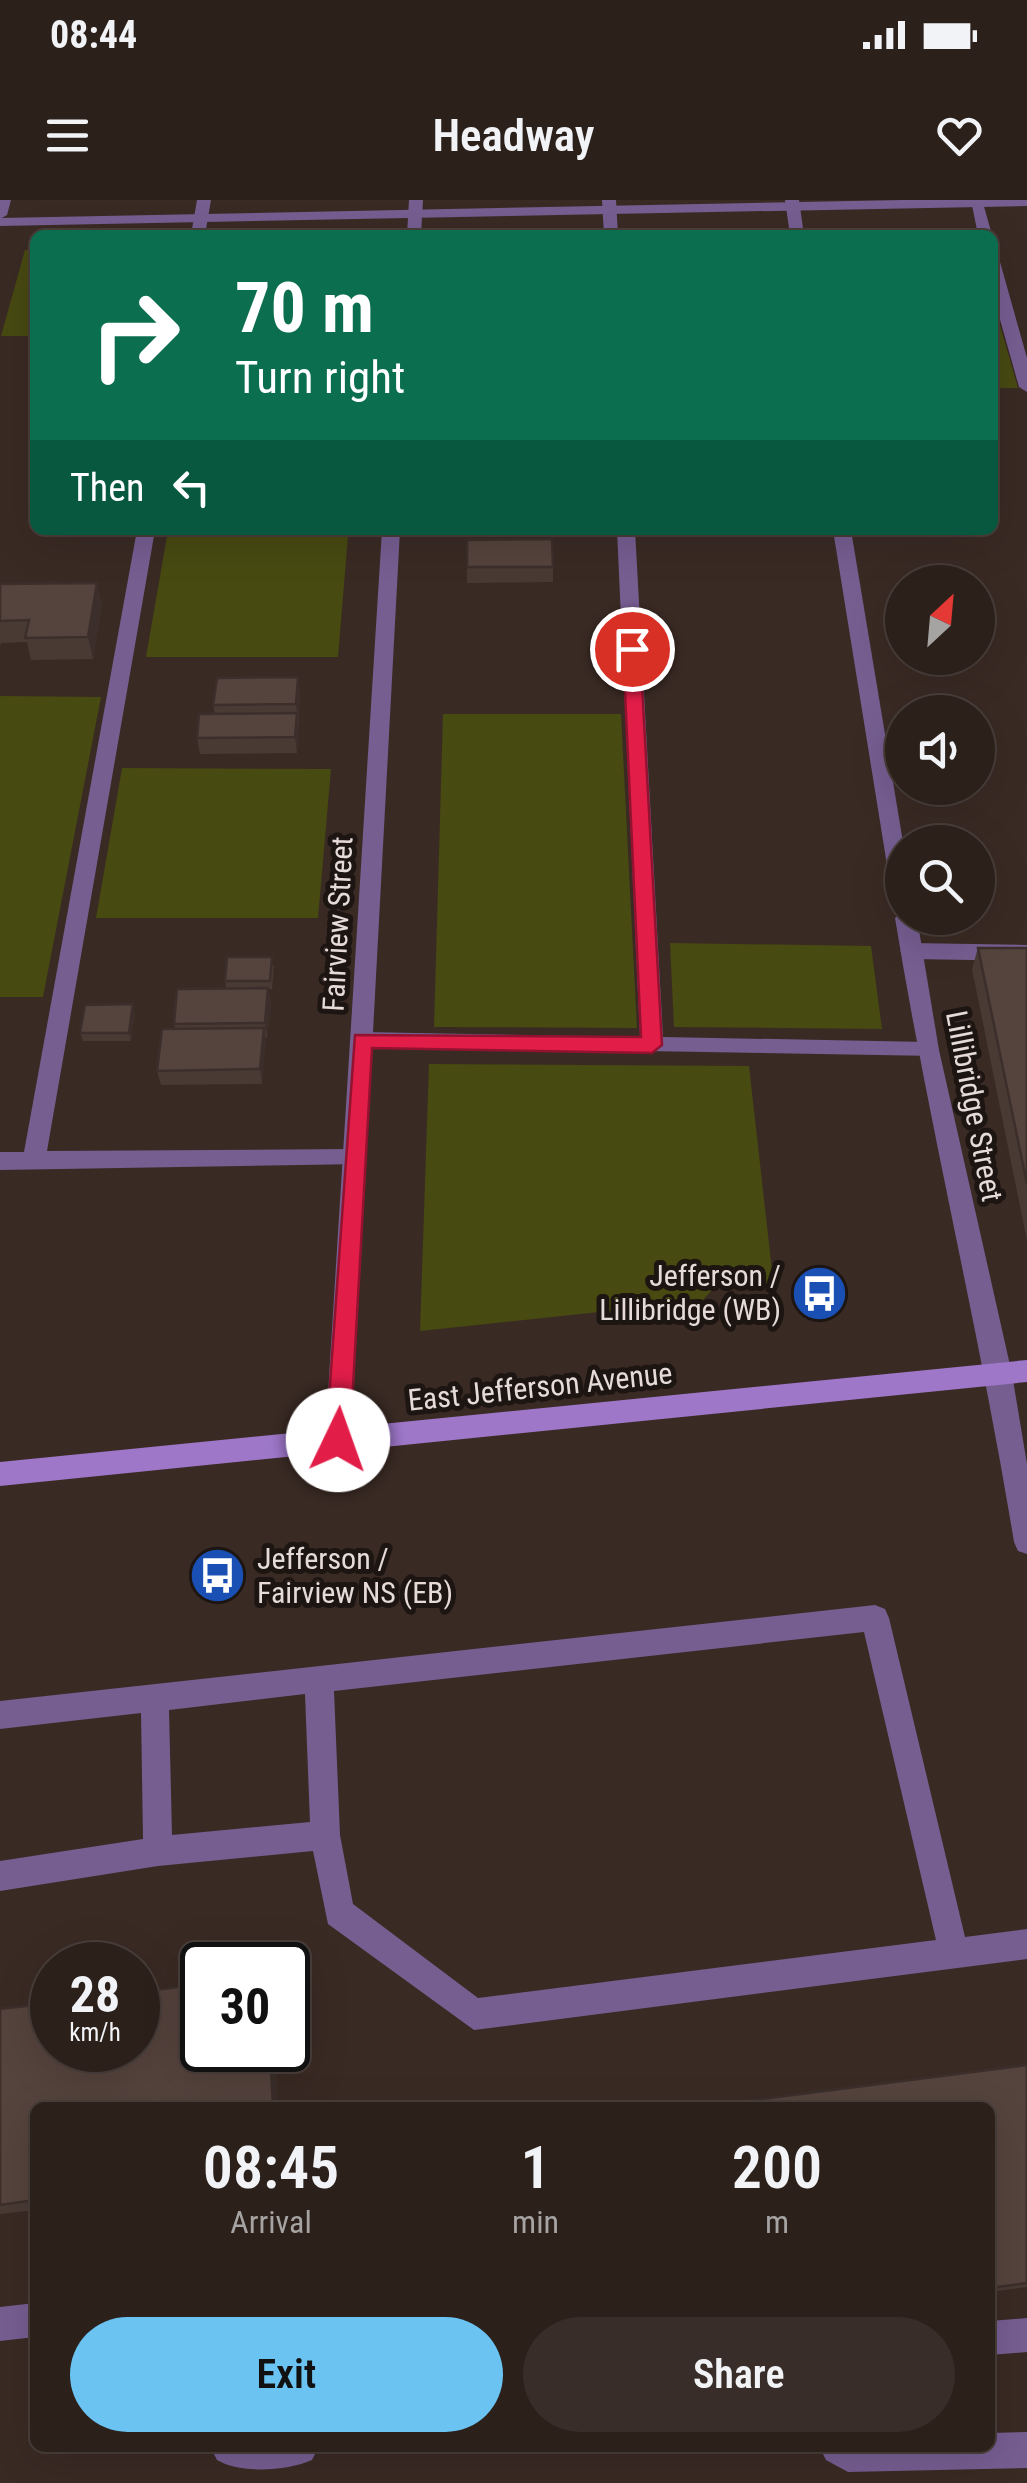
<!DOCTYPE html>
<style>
body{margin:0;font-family:"Roboto Condensed",sans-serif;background:#382d28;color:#f1f3f6;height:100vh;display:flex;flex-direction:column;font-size:38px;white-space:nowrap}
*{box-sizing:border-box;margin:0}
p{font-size:32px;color:#a6a3a3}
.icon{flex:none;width:55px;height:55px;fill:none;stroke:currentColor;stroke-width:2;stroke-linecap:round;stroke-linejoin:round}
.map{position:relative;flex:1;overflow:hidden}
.side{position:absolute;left:30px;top:1902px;width:965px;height:350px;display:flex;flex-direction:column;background:#2c201b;border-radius:15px;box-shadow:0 10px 40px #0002,0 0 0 2px #483e3a}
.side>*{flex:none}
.top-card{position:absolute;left:30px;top:30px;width:968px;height:305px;border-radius:15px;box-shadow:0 10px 40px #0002,0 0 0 2px #483e3a;background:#0b6e4f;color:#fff;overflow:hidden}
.needle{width:65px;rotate:26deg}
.tools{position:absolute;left:885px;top:365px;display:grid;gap:20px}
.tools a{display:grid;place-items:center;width:110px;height:110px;border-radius:50%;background:#2c201b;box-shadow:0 10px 40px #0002,0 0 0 2px #483e3a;font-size:50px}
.speed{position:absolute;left:30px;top:1742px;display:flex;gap:20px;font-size:50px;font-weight:700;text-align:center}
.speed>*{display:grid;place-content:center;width:130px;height:130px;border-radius:50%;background:#2c201b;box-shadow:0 10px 40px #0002,0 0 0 2px #483e3a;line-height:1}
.speed small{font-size:25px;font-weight:400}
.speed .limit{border:5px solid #111;border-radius:15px;background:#fff;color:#111}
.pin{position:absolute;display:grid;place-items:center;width:85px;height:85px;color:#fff;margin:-42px;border:5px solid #fff;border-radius:50%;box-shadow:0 2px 10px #0007}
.me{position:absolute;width:110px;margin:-55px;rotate:3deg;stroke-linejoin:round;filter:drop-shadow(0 0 8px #0008)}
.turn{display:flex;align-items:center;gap:35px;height:210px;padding:0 40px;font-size:45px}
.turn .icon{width:130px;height:130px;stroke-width:2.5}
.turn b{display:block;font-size:70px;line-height:85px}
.then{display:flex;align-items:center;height:95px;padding:0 40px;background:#0003;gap:20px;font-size:38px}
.eta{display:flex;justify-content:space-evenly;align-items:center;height:170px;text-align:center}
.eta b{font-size:60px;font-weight:600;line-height:70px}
.primary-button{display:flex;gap:20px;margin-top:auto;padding:20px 40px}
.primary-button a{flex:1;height:115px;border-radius:60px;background:#6bc3f2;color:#111;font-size:40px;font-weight:600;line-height:115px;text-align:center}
.primary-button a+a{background:#382d28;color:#f1f3f6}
.status{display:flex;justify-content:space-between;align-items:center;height:70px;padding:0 50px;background:#2c201b;direction:ltr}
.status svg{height:28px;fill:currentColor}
header{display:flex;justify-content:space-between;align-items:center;height:130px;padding:0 40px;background:#2c201b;font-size:45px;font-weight:600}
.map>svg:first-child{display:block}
.green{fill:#474a11}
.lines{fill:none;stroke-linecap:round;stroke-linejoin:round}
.service{fill:#765e91;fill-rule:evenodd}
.minor{fill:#765e91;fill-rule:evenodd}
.tertiary{fill:#765e91;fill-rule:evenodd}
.secondary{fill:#9e77c9;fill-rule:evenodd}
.wall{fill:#493a34}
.shaded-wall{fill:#3c2f2b}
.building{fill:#55433d;stroke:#3c2f2b;stroke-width:2.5}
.route{fill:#e11d48;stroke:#92132f;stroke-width:2.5}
.labels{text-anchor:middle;stroke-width:10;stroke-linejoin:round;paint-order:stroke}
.street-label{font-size:30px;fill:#e6dbd7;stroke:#1c1512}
.poi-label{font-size:30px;fill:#e6dbd7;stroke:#1c1512;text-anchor:end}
</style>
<div class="status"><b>08:44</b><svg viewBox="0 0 49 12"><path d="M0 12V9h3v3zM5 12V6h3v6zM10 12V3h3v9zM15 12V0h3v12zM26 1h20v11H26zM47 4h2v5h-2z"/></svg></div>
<header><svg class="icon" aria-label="menu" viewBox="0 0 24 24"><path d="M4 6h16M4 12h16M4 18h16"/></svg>Headway<svg class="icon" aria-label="heart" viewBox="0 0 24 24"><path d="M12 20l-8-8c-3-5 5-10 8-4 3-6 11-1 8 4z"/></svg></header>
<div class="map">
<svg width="1027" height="2283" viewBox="0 0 1027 2283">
<rect width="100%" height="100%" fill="#3a2a24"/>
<path class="green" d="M 25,50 L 35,50 L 35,136 L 1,136 Z
M 993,101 L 1018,188 L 993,188 Z
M 167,336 L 348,336 L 338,457 L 146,457 Z
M 0,496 L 101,497 L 43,797 L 0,797 Z
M 443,514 L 621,514 L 637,828 L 434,827 Z
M 122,568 L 331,569 L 318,718 L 96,718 Z
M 670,743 L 871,746 L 882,829 L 674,827 Z
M 429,864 L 749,866 L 774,1088 L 713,1089 L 702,1101 L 420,1131 Z"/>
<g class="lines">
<path class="service" d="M 197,0 L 211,0 L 205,35 L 191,35 Z
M 602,0 L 616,0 L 618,35 L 604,35 Z
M 971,0 L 983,3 L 992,35 L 978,35 Z
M 992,58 L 1000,62 L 1027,158 L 1027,192 L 1019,187 L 992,91 Z
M 137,330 L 155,330 L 47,951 L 354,949 L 366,958 L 362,964 L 0,970 L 0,952 L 24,952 Z
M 617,330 L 635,330 L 663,837 L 928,842 L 936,844 L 939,850 L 936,856 L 354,846 L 351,840 L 362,832 L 640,837 Z
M 911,743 L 1027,745 L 1027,761 L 911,759 L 900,751 Z
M 875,1405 L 885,1409 L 889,1418 L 965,1737 L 1027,1729 L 1027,1759 L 474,1830 L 328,1724 L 313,1651 L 158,1666 L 0,1691 L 0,1661 L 143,1639 L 141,1513 L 0,1529 L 0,1501 ZM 864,1432 L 936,1740 L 478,1798 L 353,1704 L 340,1635 L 334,1491 ZM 305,1494 L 310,1622 L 172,1635 L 169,1510 Z
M 35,2103 L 35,2137 L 0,2141 L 0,2107 Z
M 1027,2118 L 1027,2152 L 990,2155 L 990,2121 Z
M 1027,2232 L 1027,2268 L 848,2272 L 826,2260 L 820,2248 L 990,2248 L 990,2233 Z
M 211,2248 L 318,2248 L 312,2260 C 287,2271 241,2274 217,2260 Z"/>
<path class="minor" d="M 0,0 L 11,0 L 7,15 L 0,19 Z
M 409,0 L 423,0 L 421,35 L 407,35 Z
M 785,0 L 799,0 L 804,35 L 790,35 Z
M 382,330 L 400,330 L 351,1241 L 347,1249 L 338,1252 L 329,1249 L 325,1241 Z
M 833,330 L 851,330 L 903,642 L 902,703 L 892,696 Z
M 902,712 L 902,718 L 917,718 L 939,850 L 1012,1174 L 1027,1264 L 1027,1354 L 1018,1351 L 1014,1342 C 980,1133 929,927 895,718 Z"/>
<path class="tertiary" d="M 903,0 L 1027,0 L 1027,6 L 0,26 L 0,18 Z"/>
<path class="secondary" d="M 1027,1160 L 1027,1182 L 0,1286 L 0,1262 Z"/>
</g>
<path class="wall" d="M 467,340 L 553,367 L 553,382 L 467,383 Z
M 0,384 L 102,404 L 93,459 L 31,460 L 27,442 L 1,443 L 0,446 Z
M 298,477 L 300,493 L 297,553 L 200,554 L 197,538 L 215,514 L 213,505 Z
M 978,748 L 1027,748 L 1027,1041 L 972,769 Z
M 274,765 L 272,789 L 268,789 L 271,803 L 267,838 L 265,838 L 262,884 L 161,885 L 157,871 L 175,829 L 174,824 L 226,788 L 225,781 Z
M 135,812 L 131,841 L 83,841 L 80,833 Z
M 0,1809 L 35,1908 L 35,2010 L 0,2014 Z
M 1027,1865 L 1027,2087 L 990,2092 L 990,1908 Z"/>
<path class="shaded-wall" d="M 97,383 L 102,404 L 93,459 L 88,437 Z
M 298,477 L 300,493 L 298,520 L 296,504 Z
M 297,513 L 298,529 L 297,553 L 295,537 Z
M 268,788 L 271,803 L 267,838 L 265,823 Z
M 133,804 L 135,812 L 131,841 L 129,833 Z
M 264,828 L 266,843 L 262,884 L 260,869 Z
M 270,1850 L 276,1850 L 278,1908 L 273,1908 Z"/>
<path class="building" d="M 552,339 L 553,367 L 467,367 L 467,340 Z
M 97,383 L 88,437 L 25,438 L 29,420 L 0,421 L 0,384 Z
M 298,477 L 296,504 L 213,505 L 217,478 Z
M 297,513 L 295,537 L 197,538 L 199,514 Z
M 978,748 L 1027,748 L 1027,984 Z
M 227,757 L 272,757 L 270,781 L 225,781 Z
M 268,788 L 265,823 L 174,824 L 177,789 Z
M 133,804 L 129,833 L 80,833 L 85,805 Z
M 264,828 L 260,869 L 157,871 L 162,829 Z
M 202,1784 L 202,1850 L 270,1850 L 273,1908 L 35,1908 L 35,2000 L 0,2005 L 0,1809 L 52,1803 L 52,1850 L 138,1850 L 138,1792 Z
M 1027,1865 L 1027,2083 L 990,2088 L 990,1908 L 692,1908 Z"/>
<path class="route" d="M 632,443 L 640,449 L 662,845 L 652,853 L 372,848 L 350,1240 L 346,1248 L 329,1248 L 326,1240 L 355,835 L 641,837 L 623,449 Z"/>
<defs>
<symbol id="bus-disc" viewBox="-11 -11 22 22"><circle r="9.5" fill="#1a4fb4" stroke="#1c1512"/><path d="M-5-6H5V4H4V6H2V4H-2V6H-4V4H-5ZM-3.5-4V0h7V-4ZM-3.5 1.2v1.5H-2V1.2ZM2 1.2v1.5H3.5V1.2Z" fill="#fff"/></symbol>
</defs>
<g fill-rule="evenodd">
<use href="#bus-disc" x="788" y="1062" width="63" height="63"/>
<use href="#bus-disc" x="186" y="1344" width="63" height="63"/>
</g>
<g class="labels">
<g class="street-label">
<text transform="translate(338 724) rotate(-87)" y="10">Fairview Street</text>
<text transform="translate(974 906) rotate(79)" y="10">Lillibridge Street</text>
<text transform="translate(540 1187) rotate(-6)" y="10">East Jefferson Avenue</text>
</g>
<g class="poi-label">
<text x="781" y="1086">Jefferson /<tspan x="781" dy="34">Lillibridge (WB)</tspan></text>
<text x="257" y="1369" text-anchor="start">Jefferson /<tspan x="257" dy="34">Fairview NS (EB)</tspan></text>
</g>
</g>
</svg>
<div class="tools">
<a><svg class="needle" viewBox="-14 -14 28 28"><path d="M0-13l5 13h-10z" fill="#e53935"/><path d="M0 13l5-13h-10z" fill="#a6a3a3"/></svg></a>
<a><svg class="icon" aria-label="sound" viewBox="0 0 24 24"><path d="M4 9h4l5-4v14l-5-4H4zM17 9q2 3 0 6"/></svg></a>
<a><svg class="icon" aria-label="search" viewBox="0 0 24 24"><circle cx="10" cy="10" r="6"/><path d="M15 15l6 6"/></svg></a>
</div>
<div class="speed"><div>28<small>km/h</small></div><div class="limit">30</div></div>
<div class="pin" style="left:632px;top:449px;background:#d93025"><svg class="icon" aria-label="arrive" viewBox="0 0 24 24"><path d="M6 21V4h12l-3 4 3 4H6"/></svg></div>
<svg class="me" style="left:338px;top:1240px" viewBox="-20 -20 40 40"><circle r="19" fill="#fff"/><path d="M0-13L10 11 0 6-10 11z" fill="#e11d48"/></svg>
<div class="top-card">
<div class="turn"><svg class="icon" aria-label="right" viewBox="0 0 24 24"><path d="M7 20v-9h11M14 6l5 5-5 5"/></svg><div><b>70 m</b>Turn right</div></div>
<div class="then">Then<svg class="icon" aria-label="left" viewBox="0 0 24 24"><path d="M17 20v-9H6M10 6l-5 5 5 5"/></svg></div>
</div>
<section class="side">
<div class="eta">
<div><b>08:45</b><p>Arrival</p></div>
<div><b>1</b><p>min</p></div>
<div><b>200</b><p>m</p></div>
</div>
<div class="primary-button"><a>Exit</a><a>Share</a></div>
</section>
</div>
